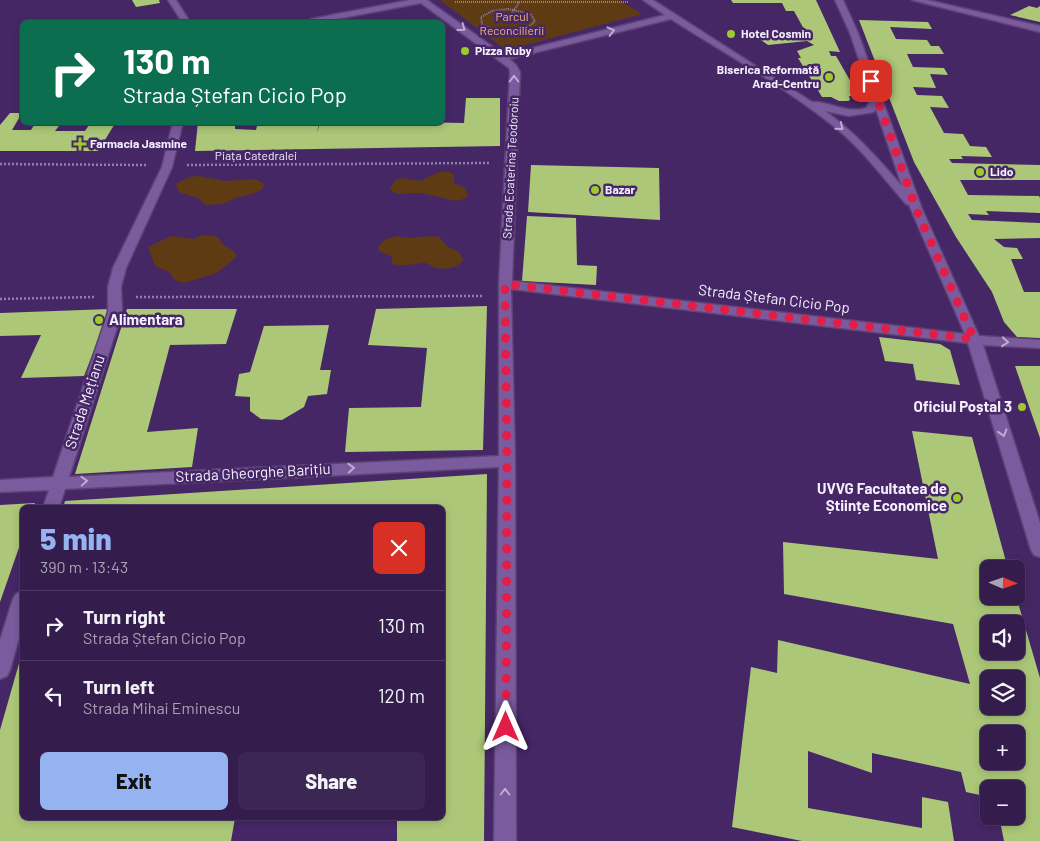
<!DOCTYPE html>
<meta charset="utf-8">
<style>
body{margin:0;font-family:Barlow,sans-serif;background:#3c2653;color:#f1f3f6;height:100vh;display:flex;flex-direction:column;font-size:19px;white-space:nowrap}
*{box-sizing:border-box;margin:0}
p{font-size:16px;color:#a9a2b5}
.icon{flex:none;width:28px;height:28px;fill:none;stroke:currentColor;stroke-width:2;stroke-linecap:round;stroke-linejoin:round}
.map{position:relative;flex:1;overflow:hidden}
.panel{position:absolute;left:20px;top:505px;width:425px;height:315px;display:flex;flex-direction:column;background:#341d4c;border-radius:8px;box-shadow:0 2px 8px #0003,0 0 0 1px #4e3b64}
.panel>*{flex:none}
.hud{position:absolute;left:20px;top:20px;width:425px;height:105px;border-radius:8px;box-shadow:0 2px 8px #0003,0 0 0 1px #4e3b64;background:#0b6e4f;color:#fff;overflow:hidden}
.needle{width:32px;rotate:92deg}
.buttons{position:absolute;left:980px;top:560px;display:grid;gap:10px}
.buttons a{display:grid;place-items:center;width:45px;height:45px;border-radius:8px;background:#341d4c;box-shadow:0 2px 8px #0003,0 0 0 1px #4e3b64;font-size:25px}
.pin{position:absolute;display:grid;place-items:center;width:42px;height:42px;color:#fff;margin:-21px;border-radius:10px;box-shadow:0 2px 8px #0006}
.me{position:absolute;width:55px;margin:-28px;rotate:0deg;stroke-linejoin:round;filter:drop-shadow(0 0 4px #0008)}
.turn{display:flex;align-items:center;gap:18px;height:105px;padding:0 20px;font-size:22px}
.turn .icon{width:65px;height:65px;stroke-width:2.5}
.turn b{display:block;font-size:35px;line-height:42px}
.round{display:grid;place-items:center;flex:none;width:52px;height:52px;border-radius:8px;background:#3c2653}
.overview{display:flex;align-items:center;justify-content:space-between;height:85px;padding:0 20px}
h1{font-size:30px;font-weight:800;line-height:38px;color:#95b2f1}
.primary-button{display:flex;gap:10px;margin-top:auto;padding:10px 20px}
.primary-button a{flex:1;height:58px;border-radius:8px;background:#95b2f1;color:#111;font-size:20px;font-weight:800;line-height:58px;text-align:center}
.primary-button a+a{background:#3c2653;color:#f1f3f6}
ul{padding:0;list-style:none}
li{display:flex;align-items:center;gap:15px;height:70px;padding:0 20px;border-top:1px solid #4e3b64}
li div{flex:1}
li b{display:block;font-size:19px}
li em{font-style:normal}
.map>svg:first-child{display:block}
.green{fill:#5f3b14}
.building{fill:#acc778;fill-rule:evenodd}
.lines{fill:none;stroke-linecap:round;stroke-linejoin:round}
.minor-casing{stroke:#5d4274;stroke-width:3}
.path-far1{stroke:#927ea8;stroke-width:2;stroke-dasharray:1 1;stroke-linecap:butt}
.path{stroke:#927ea8;stroke-width:2.5;stroke-dasharray:2 2;stroke-linecap:butt}
.minor{fill:#7a5b9e;fill-rule:evenodd}
.oneway{stroke:#beacd3}
.route{stroke:#e11d48;stroke-width:9;stroke-dasharray:0 16.2}
.poi-dot{fill:#9fca2d;stroke:#462766;stroke-width:2}
.labels{text-anchor:middle;stroke-width:5;stroke-linejoin:round;paint-order:stroke}
.far-park-label{font-size:12px;fill:#f4b67b;stroke:#462766}
.far-poi-label{font-size:12px;font-weight:bold;fill:#f5effe;stroke:#462766;text-anchor:start}
.far-street-label{font-size:12px;fill:#f5effe;stroke:#462766}
.street-label{font-size:15px;fill:#f5effe;stroke:#462766}
.poi-label{font-size:15px;font-weight:bold;fill:#f5effe;stroke:#462766;text-anchor:end}
</style>
<div class="map">
<svg width="1040" height="841" viewBox="0 0 1040 841">
<rect width="100%" height="100%" fill="#462766"/>
<path class="green" d="M 440,0 L 619,0 L 642,14 L 506,50 Z
M 439,172 L 450,172 L 454,175 L 454,183 L 465,188 L 468,194 L 466,198 L 457,201 L 420,193 L 396,194 L 390,189 L 395,180 L 402,178 L 420,181 Z
M 199,176 L 225,181 L 256,179 L 264,184 L 263,188 L 258,192 L 236,198 L 222,204 L 206,205 L 198,198 L 179,192 L 176,184 L 189,177 Z
M 203,235 L 218,237 C 224,249 234,248 237,256 L 217,273 L 184,283 L 175,280 L 169,272 L 155,266 L 148,247 L 171,236 L 193,239 Z
M 398,236 C 416,241 423,234 439,237 L 448,247 L 459,252 L 463,260 C 457,268 446,270 437,268 C 431,267 428,262 422,263 C 411,264 404,267 393,264 L 391,256 L 379,251 L 378,247 L 386,239 Z"/>
<path class="building" d="M 132,0 L 159,0 L 160,3 L 136,7 Z
M 731,0 L 816,0 L 840,52 L 829,51 L 831,56 L 836,56 L 859,96 L 849,96 L 850,100 L 848,101 L 839,101 L 831,97 L 822,97 L 798,58 L 801,58 L 797,51 L 814,45 L 807,41 L 768,45 L 761,40 L 778,36 L 775,34 L 805,31 L 794,11 L 786,11 L 782,3 L 733,3 Z
M 1029,6 L 1037,8 L 1040,6 L 1040,22 L 1010,15 Z
M 859,20 L 928,22 L 932,29 L 890,27 L 896,39 L 927,40 L 931,46 L 939,46 L 944,54 L 907,54 L 913,67 L 944,68 L 948,75 L 930,74 L 936,88 L 913,87 L 917,95 L 942,96 L 949,108 L 930,107 L 944,133 L 963,134 L 970,146 L 986,147 L 992,157 L 961,156 L 963,159 L 949,159 L 952,163 L 1040,165 L 1040,180 L 960,180 L 968,195 L 1039,196 L 1040,198 L 1040,213 L 986,211 L 989,215 L 968,214 L 972,220 L 1040,223 L 1040,238 L 994,239 L 1004,247 L 1017,248 L 1023,259 L 1011,259 L 1024,292 L 1040,292 L 1040,338 L 1017,337 L 1004,322 L 992,292 L 956,237 L 914,162 Z
M 466,98 L 500,98 L 500,146 L 195,151 L 198,122 L 235,122 L 235,129 L 256,130 L 258,122 L 319,122 L 317,133 L 320,122 L 337,122 L 336,125 L 380,122 L 379,126 L 409,126 L 409,122 L 464,123 Z
M 10,113 L 22,113 L 12,130 L 31,130 L 36,122 L 62,122 L 55,131 L 85,131 L 91,122 L 116,122 L 98,151 L 0,151 L 0,125 Z
M 531,165 L 659,168 L 660,220 L 528,212 Z
M 527,216 L 576,218 L 577,265 L 597,266 L 596,285 L 522,281 Z
M 487,306 L 483,450 L 345,452 L 349,408 L 421,407 L 427,348 L 368,345 L 376,309 Z
M 110,309 L 84,376 L 21,378 L 41,335 L 0,336 L 0,313 Z
M 127,309 L 237,309 L 226,344 L 170,345 L 147,432 L 198,428 L 192,467 L 75,474 Z
M 329,325 L 320,370 L 331,370 L 327,394 L 308,396 L 304,407 L 282,420 L 261,419 L 250,411 L 250,397 L 235,396 L 239,374 L 250,372 L 264,326 Z
M 879,337 L 940,344 L 950,350 L 960,385 L 916,380 L 913,364 L 885,361 Z
M 1015,366 L 1040,366 L 1040,438 Z
M 912,431 L 972,437 L 1008,569 L 989,569 L 989,596 L 1016,596 L 1040,678 L 1040,841 L 1004,841 L 999,816 L 1016,816 L 1016,789 L 989,789 L 989,797 L 966,792 L 961,772 L 872,753 L 872,773 L 808,751 L 808,808 L 922,828 L 922,797 L 948,802 L 954,841 L 802,841 L 732,827 L 751,667 L 777,673 L 778,640 L 970,684 L 953,624 L 784,594 L 783,542 L 938,559 ZM 989,624 L 1016,624 L 1016,651 L 989,651 ZM 989,679 L 1016,679 L 1016,706 L 989,706 ZM 989,734 L 1016,734 L 1016,761 L 989,761 Z
M 487,474 L 484,841 L 397,841 L 397,818 L 442,818 L 442,508 L 63,508 L 65,501 Z
M 35,503 L 33,508 L 22,508 L 22,539 L 0,602 L 0,505 Z
M 22,653 L 22,818 L 235,818 L 231,841 L 0,841 L 0,730 Z"/>
<g class="lines">
<defs>
<path id="minor" d="M 168,0 L 176,0 L 190,22 L 182,22 Z
M 410,0 L 427,0 L 504,55 L 665,15 L 643,0 L 653,0 L 812,102 C 831,101 844,114 866,108 L 872,98 L 850,33 L 835,0 L 843,0 L 858,33 L 922,209 L 979,336 L 1040,340 L 1040,348 L 983,345 L 1040,523 L 1040,557 L 1034,555 L 1031,550 L 968,343 L 511,289 L 515,461 L 516,841 L 494,841 L 499,467 L 65,489 L 59,508 L 43,508 L 49,490 L 0,492 L 0,480 L 53,477 L 108,312 L 108,287 L 113,268 L 162,167 L 173,122 L 183,122 L 172,167 L 126,268 L 121,287 L 122,312 L 69,477 L 499,456 L 499,284 L 510,72 L 509,68 L 421,3 L 321,22 L 307,22 L 311,19 ZM 671,19 C 726,54 785,87 836,128 C 863,150 884,179 906,204 L 909,205 L 965,334 L 512,281 L 520,72 L 516,65 L 509,59 ZM 876,109 L 902,186 C 878,159 855,132 825,111 L 849,116 L 874,112 Z
M 912,0 L 927,0 L 1040,26 L 1040,32 Z
M 22,591 L 22,627 L 10,670 L 7,676 L 0,679 L 0,640 L 13,599 L 16,594 Z"/>
</defs>
<use href="#minor" class="minor-casing"/>
<path class="path-far1" d="M 455,2 L 629,2
M 508,9 L 531,14 L 535,21 C 521,36 499,33 482,24 L 481,17 L 492,11 Z
M 510,16 L 520,1"/>
<path class="path" d="M 0,164 L 146,165
M 187,165 L 491,163
M 136,297 L 484,296
M 0,299 L 94,297"/>
<use href="#minor" class="minor"/>
</g>
<defs><path id="oneway-chevron" d="M-2-3.5L2.5 0L-2 3.5" fill="none" stroke-width="1.6" stroke-linecap="round" stroke-linejoin="round" transform="scale(1.25)"/></defs>
<g class="oneway">
<use href="#oneway-chevron" transform="translate(462 28) rotate(36)"/>
<use href="#oneway-chevron" transform="translate(611 31) rotate(-14)"/>
<use href="#oneway-chevron" transform="translate(514 79) rotate(-90)"/>
<use href="#oneway-chevron" transform="translate(840 127) rotate(39)"/>
<use href="#oneway-chevron" transform="translate(1005 342) rotate(5)"/>
<use href="#oneway-chevron" transform="translate(1003 433) rotate(73)"/>
<use href="#oneway-chevron" transform="translate(351 468) rotate(-3)"/>
<use href="#oneway-chevron" transform="translate(84 481) rotate(-3)"/>
<use href="#oneway-chevron" transform="translate(505 792) rotate(-90)"/>
</g>
<g class="lines">
<path class="route" d="M 506,727 L 507,461 L 505,284 L 974,339 L 916,209 L 871,81"/>
</g>
<g class="poi-dot">
<circle cx="731" cy="34" r="5"/>
<circle cx="465" cy="51" r="5"/>
<circle cx="829" cy="77" r="5"/>
<path d="M77.5 136.5h5v5h5v5h-5v5h-5v-5h-5v-5h5z"/>
<circle cx="980" cy="172" r="5"/>
<circle cx="595" cy="190" r="5"/>
<circle cx="99" cy="320" r="5"/>
<circle cx="1022" cy="407" r="5"/>
<circle cx="957" cy="498" r="5"/>
</g>
<g class="labels">
<g class="far-park-label">
<text x="512" y="21">Parcul<tspan x="512" dy="14">Reconcilierii</tspan></text>
</g>
<g class="far-poi-label">
<text x="741" y="38">Hotel Cosmin</text>
<text x="475" y="55">Pizza Ruby</text>
<text x="819" y="74" text-anchor="end">Biserica Reformată<tspan x="819" dy="14">Arad-Centru</tspan></text>
<text x="90" y="148">Farmacia Jasmine</text>
<text x="990" y="176">Lido</text>
<text x="605" y="194">Bazar</text>
</g>
<g class="far-street-label">
<text x="256" y="160">Piața Catedralei</text>
<text transform="translate(511 168) rotate(-87)" y="4">Strada Ecaterina Teodoroiu</text>
</g>
<g class="street-label">
<text transform="translate(774 299) rotate(7)" y="5">Strada Ștefan Cicio Pop</text>
<text transform="translate(85 402) rotate(-72)" y="5">Strada Mețianu</text>
<text transform="translate(253 473) rotate(-3)" y="5">Strada Gheorghe Barițiu</text>
</g>
<g class="poi-label">
<text x="109" y="325" text-anchor="start">Alimentara</text>
<text x="1012" y="412">Oficiul Poștal 3</text>
<text x="947" y="494">UVVG Facultatea de<tspan x="947" dy="17">Științe Economice</tspan></text>
</g>
</g>
</svg>
<div class="buttons">
<a><svg class="needle" viewBox="-14 -14 28 28"><path d="M0-13l5 13h-10z" fill="#e53935"/><path d="M0 13l5-13h-10z" fill="#a9a2b5"/></svg></a>
<a><svg class="icon" aria-label="sound" viewBox="0 0 24 24"><path d="M4 9h4l5-4v14l-5-4H4zM17 9q2 3 0 6"/></svg></a>
<a><svg class="icon" aria-label="layers" viewBox="0 0 24 24"><path d="M12 4l9 5-9 5-9-5zM3 14l9 5 9-5"/></svg></a>
<a>+</a>
<a>−</a>
</div>
<div class="pin" style="left:871px;top:81px;background:#d93025"><svg class="icon" aria-label="arrive" viewBox="0 0 24 24"><path d="M6 21V4h12l-3 4 3 4H6"/></svg></div>
<svg class="me" style="left:506px;top:727px" viewBox="-20 -20 40 40"><path d="M0-17L14 15 0 8-14 15z" fill="#e11d48" stroke="#fff" stroke-width="4"/></svg>
<div class="hud">
<div class="turn"><svg class="icon" aria-label="right" viewBox="0 0 24 24"><path d="M7 20v-9h11M14 6l5 5-5 5"/></svg><div><b>130 m</b>Strada Ștefan Cicio Pop</div></div>
</div>
<section class="panel">
<div class="overview"><div><h1>5 min</h1><p>390 m · 13:43</p></div><a class="round" style="background:#d93025;color:#fff"><svg class="icon" aria-label="close" viewBox="0 0 24 24"><path d="M6 6l12 12M18 6L6 18"/></svg></a></div>
<ul>
<li><svg class="icon" aria-label="right" viewBox="0 0 24 24"><path d="M7 20v-9h11M14 6l5 5-5 5"/></svg><div><b>Turn right</b><p>Strada Ștefan Cicio Pop</p></div><em>130 m</em></li>
<li><svg class="icon" aria-label="left" viewBox="0 0 24 24"><path d="M17 20v-9H6M10 6l-5 5 5 5"/></svg><div><b>Turn left</b><p>Strada Mihai Eminescu</p></div><em>120 m</em></li>
</ul>
<div class="primary-button"><a>Exit</a><a>Share</a></div>
</section>
</div>
